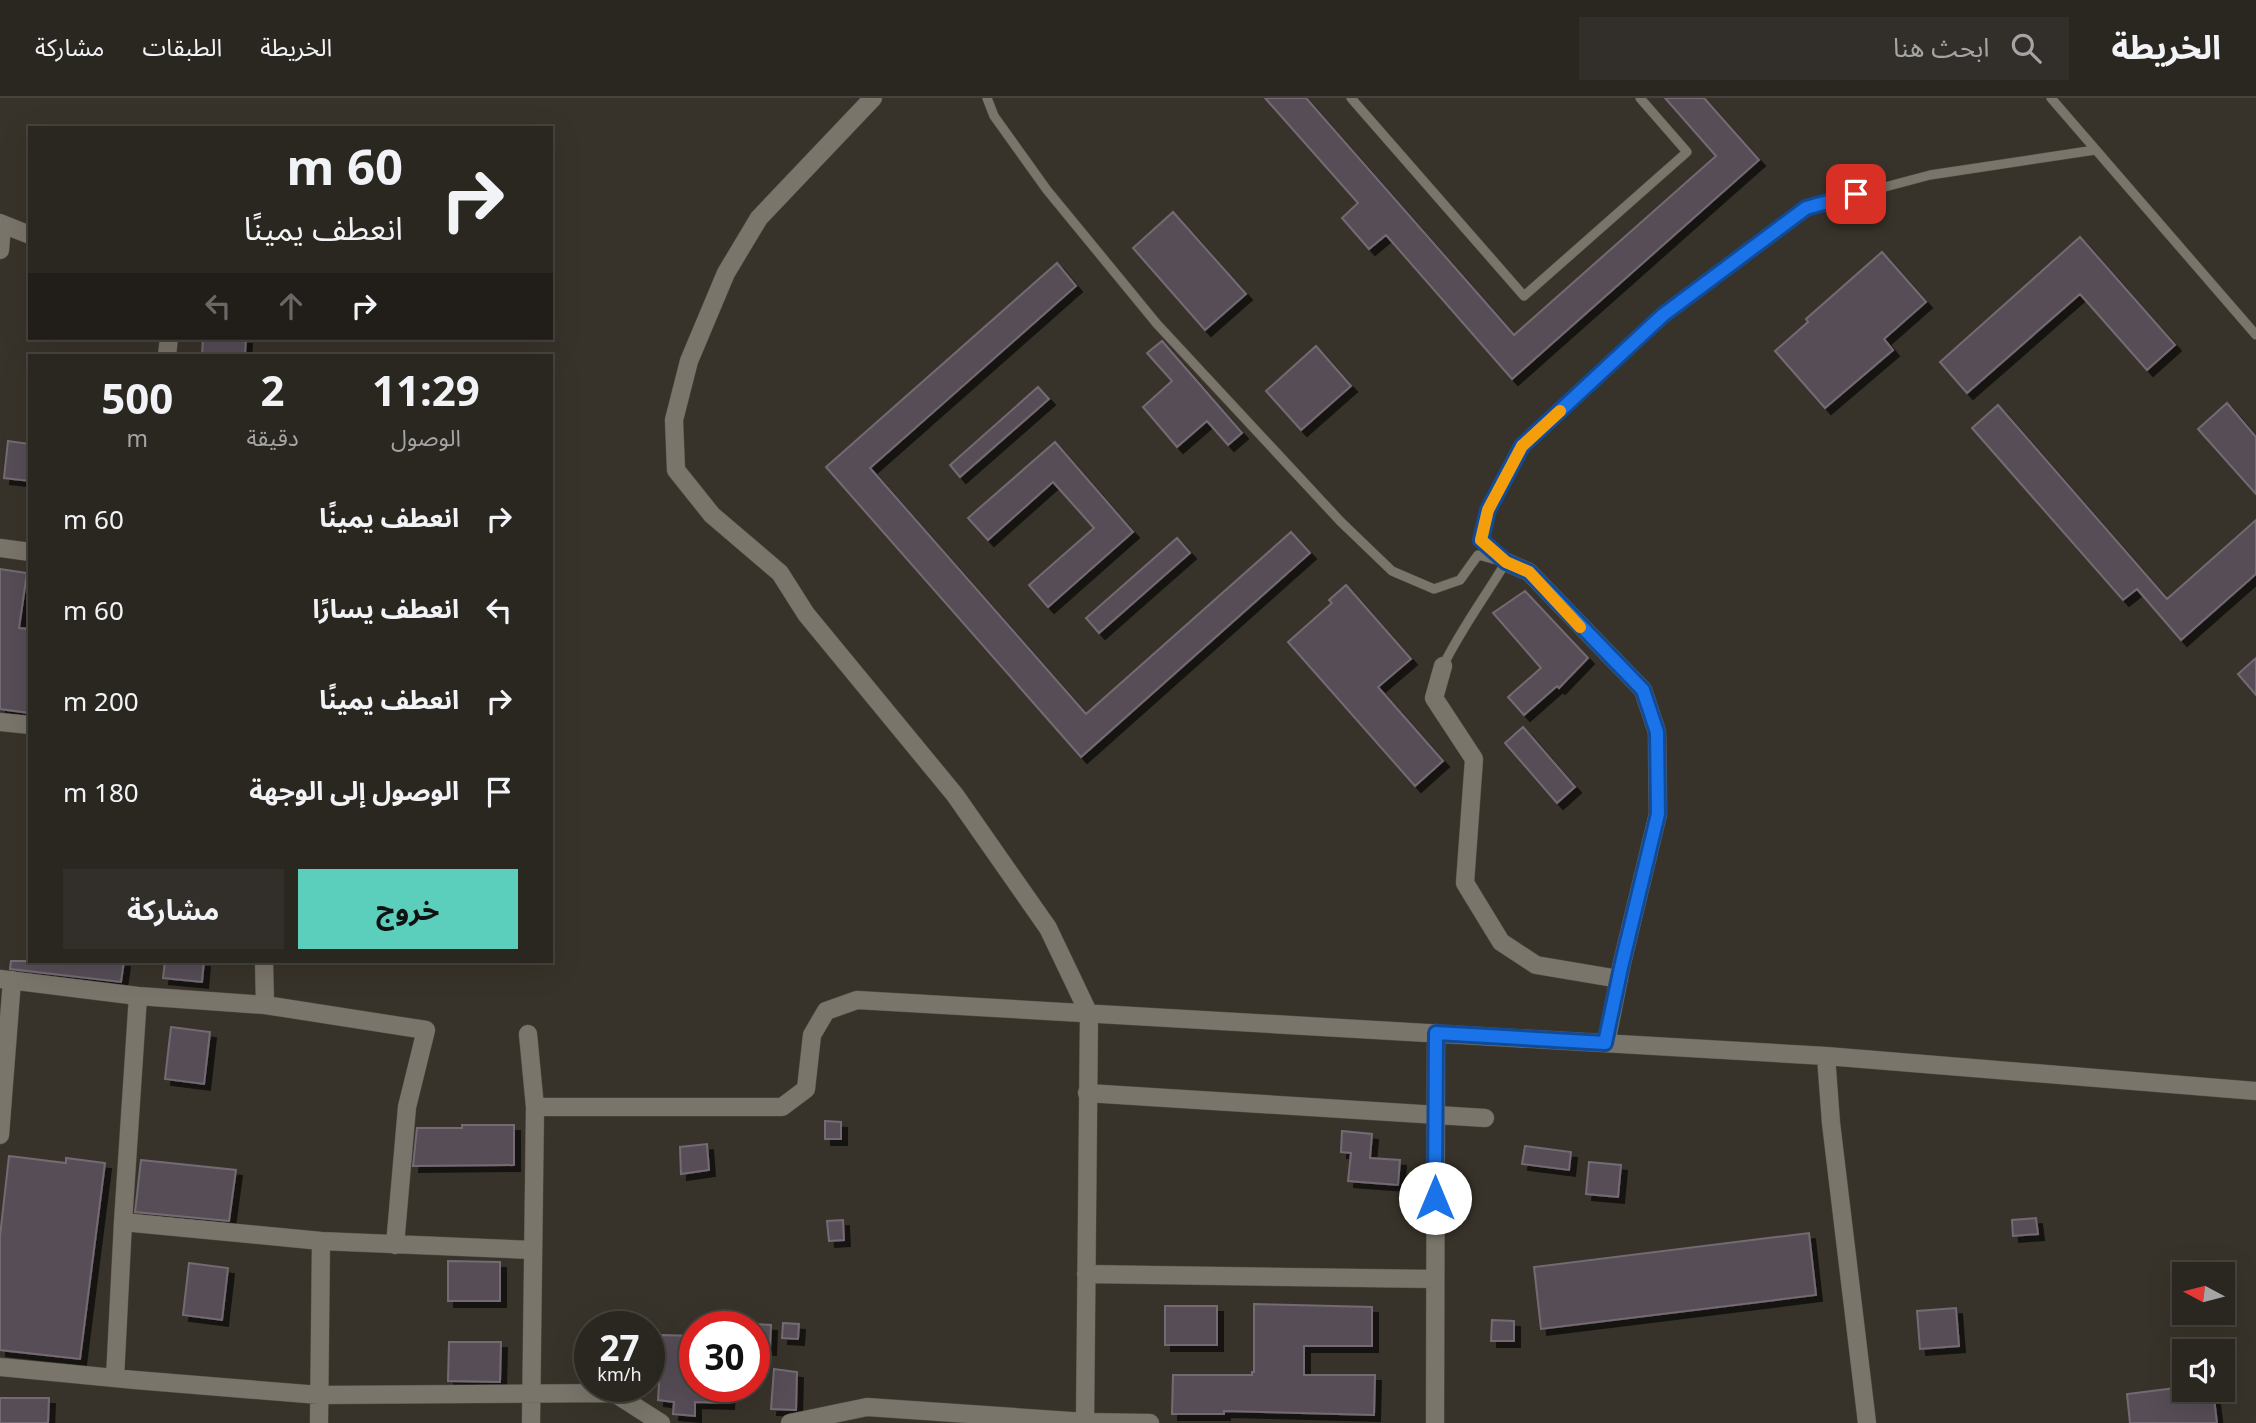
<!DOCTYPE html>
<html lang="ar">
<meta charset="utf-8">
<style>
body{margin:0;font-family:"Noto Sans","Noto Sans Arabic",sans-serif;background:#322e29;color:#f1f3f6;direction:rtl;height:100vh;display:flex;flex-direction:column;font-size:26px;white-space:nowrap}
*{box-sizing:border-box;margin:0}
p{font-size:23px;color:#a5a5a5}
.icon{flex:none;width:38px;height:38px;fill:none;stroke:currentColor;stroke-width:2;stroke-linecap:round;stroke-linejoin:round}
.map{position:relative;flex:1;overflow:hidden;direction:ltr}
.drawer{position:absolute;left:28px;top:256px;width:525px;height:609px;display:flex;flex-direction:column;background:#2a2620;border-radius:0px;box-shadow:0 7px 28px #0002,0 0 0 2px #46433e;direction:rtl}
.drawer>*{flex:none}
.guide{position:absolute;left:28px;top:28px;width:525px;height:214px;border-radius:0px;box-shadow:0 7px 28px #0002,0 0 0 2px #46433e;direction:rtl;background:#2a2620;color:#f1f3f6;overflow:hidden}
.needle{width:46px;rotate:277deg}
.buttons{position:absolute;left:2172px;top:1164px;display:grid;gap:14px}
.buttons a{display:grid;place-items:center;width:63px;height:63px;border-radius:0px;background:#2a2620;box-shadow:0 7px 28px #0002,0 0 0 2px #46433e;font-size:35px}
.speed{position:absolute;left:574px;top:1213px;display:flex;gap:14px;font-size:35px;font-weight:700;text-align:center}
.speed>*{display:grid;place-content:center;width:91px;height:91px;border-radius:50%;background:#2a2620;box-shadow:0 7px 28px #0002,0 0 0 2px #46433e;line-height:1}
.speed small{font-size:18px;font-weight:400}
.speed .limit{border:10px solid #d22;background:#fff;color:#111}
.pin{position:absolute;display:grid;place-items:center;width:60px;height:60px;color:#fff;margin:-30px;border-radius:14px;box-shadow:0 4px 10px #0006}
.me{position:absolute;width:77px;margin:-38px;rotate:0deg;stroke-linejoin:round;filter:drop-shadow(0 0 5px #0008)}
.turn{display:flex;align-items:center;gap:24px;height:147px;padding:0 35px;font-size:32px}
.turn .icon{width:91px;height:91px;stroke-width:2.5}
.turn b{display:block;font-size:49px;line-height:60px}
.lanes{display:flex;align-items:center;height:66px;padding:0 35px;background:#0003;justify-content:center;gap:35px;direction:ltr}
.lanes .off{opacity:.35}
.eta{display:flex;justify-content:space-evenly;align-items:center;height:119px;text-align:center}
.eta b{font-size:42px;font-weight:700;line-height:49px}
.cta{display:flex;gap:14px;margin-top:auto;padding:14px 35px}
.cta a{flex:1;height:80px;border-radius:0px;background:#5bcebc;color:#111;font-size:28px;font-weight:700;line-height:80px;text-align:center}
.cta a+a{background:#322e29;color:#f1f3f6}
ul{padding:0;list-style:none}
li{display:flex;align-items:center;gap:21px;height:91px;padding:0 35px}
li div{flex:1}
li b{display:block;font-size:26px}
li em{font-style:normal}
header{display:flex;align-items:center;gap:42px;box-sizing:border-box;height:98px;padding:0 35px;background:#2a2620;border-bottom:2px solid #46433e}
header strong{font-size:33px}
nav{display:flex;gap:38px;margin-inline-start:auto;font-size:24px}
.search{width:490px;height:63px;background:#322e29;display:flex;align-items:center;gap:18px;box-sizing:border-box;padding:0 24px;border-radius:0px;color:#a5a5a5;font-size:26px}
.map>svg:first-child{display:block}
.building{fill:#574e56;stroke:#746a73;stroke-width:2;filter:url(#shadow)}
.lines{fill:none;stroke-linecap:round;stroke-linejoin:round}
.lane-casing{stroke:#535047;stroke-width:10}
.street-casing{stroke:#535047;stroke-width:19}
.lane{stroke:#7a756a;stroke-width:9}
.street{stroke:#7a756a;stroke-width:18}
.route-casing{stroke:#114b97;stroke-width:18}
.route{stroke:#1a73e8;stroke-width:12}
.slow{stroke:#f59e0b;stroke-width:12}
</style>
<header>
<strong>الخريطة</strong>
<div class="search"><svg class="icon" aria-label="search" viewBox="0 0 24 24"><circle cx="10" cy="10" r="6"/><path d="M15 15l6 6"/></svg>ابحث هنا</div>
<nav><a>الخريطة</a><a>الطبقات</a><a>مشاركة</a></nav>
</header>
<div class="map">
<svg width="2256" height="1325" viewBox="0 0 2256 1325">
<defs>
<filter id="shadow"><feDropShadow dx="6" dy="6" stdDeviation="0" flood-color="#0009"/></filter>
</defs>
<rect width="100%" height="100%" fill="#38332a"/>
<path class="building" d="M 1265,0 L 1306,0 L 1514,237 L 1716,58 L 1665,0 L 1704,0 L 1759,62 L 1512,281 L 1386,137 L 1369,151 L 1342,120 L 1358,105 Z
M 1173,114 L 1246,196 L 1205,232 L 1133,150 Z
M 2080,139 L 2175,247 L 2147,272 L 2080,196 L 1967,295 L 1940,264 Z
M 1882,154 L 1926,204 L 1884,241 L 1893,252 L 1825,310 L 1775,253 L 1808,224 L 1806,221 Z
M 1057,165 L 1076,188 L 870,370 L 1086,616 L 1291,434 L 1310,455 L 1081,659 L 826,369 Z
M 203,240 L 246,240 L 245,257 L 202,257 Z
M 1162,243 L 1242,335 L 1228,347 L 1207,323 L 1177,349 L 1143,309 L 1172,283 L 1147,255 Z
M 1316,248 L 1351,288 L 1301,332 L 1266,293 Z
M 1038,289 L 1049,301 L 960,379 L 950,367 Z
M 2227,305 L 2256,339 L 2256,396 L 2198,331 Z
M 1998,307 L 2167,501 L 2256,422 L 2256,476 L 2181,542 L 2137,491 L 2123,502 L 1972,330 Z
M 8,343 L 30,346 L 30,383 L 4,380 Z
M 1055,344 L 1133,434 L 1048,509 L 1029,487 L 1094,430 L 1053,384 L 988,442 L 968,420 Z
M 1177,440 L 1190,455 L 1099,535 L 1086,520 Z
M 0,471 L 27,475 L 19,530 L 30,531 L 30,615 L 0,611 Z
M 1346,487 L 1411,561 L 1378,589 L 1443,663 L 1415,688 L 1288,544 L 1332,505 L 1329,502 Z
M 1525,493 L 1588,560 L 1559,590 L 1557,588 L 1524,617 L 1508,599 L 1541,570 L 1493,515 Z
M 2256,560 L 2256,597 L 2238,576 Z
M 1523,629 L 1575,689 L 1557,705 L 1505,645 Z
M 11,863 L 124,863 L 121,884 L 10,871 Z
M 165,863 L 204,863 L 202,884 L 163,880 Z
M 171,929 L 210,934 L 204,986 L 165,981 Z
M 825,1023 L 841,1024 L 841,1041 L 825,1041 Z
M 462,1027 L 514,1027 L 514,1067 L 413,1068 L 417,1030 L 462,1030 Z
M 1342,1033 L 1372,1036 L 1370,1060 L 1400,1062 L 1398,1087 L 1348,1083 L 1351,1055 L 1341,1054 Z
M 707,1046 L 709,1072 L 681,1076 L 680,1049 Z
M 1525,1048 L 1571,1054 L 1569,1072 L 1522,1066 Z
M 9,1058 L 66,1065 L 66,1060 L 105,1065 L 80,1261 L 0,1252 L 0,1138 Z
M 141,1062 L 236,1072 L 229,1123 L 135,1114 Z
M 1589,1064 L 1621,1067 L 1618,1099 L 1586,1096 Z
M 2036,1120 L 2038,1136 L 2013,1138 L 2012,1122 Z
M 843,1122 L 844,1142 L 829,1143 L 827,1123 Z
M 1809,1135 L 1816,1197 L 1541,1231 L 1534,1169 Z
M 448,1163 L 500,1164 L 500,1203 L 448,1203 Z
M 189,1165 L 228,1170 L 222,1222 L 183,1217 Z
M 1254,1206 L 1372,1209 L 1372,1248 L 1304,1248 L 1304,1277 L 1375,1277 L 1374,1317 L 1224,1313 L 1224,1316 L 1172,1316 L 1173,1277 L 1252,1277 L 1252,1274 L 1254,1274 Z
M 1165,1208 L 1217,1208 L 1217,1247 L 1165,1247 Z
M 1956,1210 L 1959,1248 L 1920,1251 L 1917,1213 Z
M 1492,1222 L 1514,1223 L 1514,1243 L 1491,1243 Z
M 783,1225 L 799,1226 L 798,1241 L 782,1240 Z
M 754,1226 L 771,1227 L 770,1251 L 754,1250 Z
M 662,1237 L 695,1238 L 695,1288 L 729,1288 L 728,1305 L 695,1304 L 695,1318 L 673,1316 L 674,1304 L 658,1302 Z
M 449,1244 L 501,1244 L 500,1284 L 448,1283 Z
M 774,1271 L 797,1274 L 796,1312 L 771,1311 Z
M 2184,1289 L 2184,1292 L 2213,1292 L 2217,1325 L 2130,1325 L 2127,1296 Z
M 0,1300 L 49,1300 L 48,1325 L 0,1325 Z"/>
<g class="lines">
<defs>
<path id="lane" d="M 987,0 L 994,18 L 1047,92 L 1157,226 L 1341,424 L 1392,473 L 1434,491 L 1460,482 L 1478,457 L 1504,464
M 1351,0 L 1524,198 L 1687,54 L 1640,0
M 2051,0 L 2256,237
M 1443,568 C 1461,531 1485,499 1506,464 L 1481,442 L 1488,412 L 1522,348 L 1663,217 L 1806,110 L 1930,77 L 2095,52"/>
<path id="street" d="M 873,0 L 759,120 L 726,175 L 689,263 L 674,322 L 676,372 L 712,417 L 780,475 L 806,516 L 955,697 L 1048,830 L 1089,916 L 1085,1325
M 0,125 L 30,137
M 0,152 L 2,126
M 167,257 L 169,240
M 0,450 L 30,454
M 1506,464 L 1529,474 L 1643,592 L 1657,634 L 1658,716 L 1622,865 L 1606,945
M 1443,568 L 1434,600 L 1474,661 L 1465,785 L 1501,844 L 1536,867 L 1619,881
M 0,624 L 30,627
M 264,863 L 265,907
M 0,881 L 138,898 L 265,907 L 426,932 L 407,1009 L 395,1147
M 528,936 L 535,1009 L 531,1325
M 1826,958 L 1831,1025 L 1867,1325
M 1087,995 L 1485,1020
M 535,1009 L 782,1009 L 806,991 L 812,937 L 826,913 L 857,902 L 1826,958 L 2256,993
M 0,1037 L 12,882
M 123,1124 L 321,1143 L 532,1152
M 1086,1176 L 1435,1181
M 0,1269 L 135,1282 L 319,1297 L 614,1295 L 661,1325
M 115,1280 L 123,1124 L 138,898
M 319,1325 L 321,1143
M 790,1325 L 867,1309 L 1085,1324 L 1150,1325
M 1435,1325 L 1436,935"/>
</defs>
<use href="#lane" class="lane-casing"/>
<use href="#street" class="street-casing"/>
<use href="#lane" class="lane"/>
<use href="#street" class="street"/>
</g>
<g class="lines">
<defs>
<path id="route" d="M 1435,1100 L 1436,935 L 1605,945 L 1622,865 L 1658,716 L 1657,634 L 1643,592 L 1529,474 L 1506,464 L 1481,442 L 1488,412 L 1522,348 L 1663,217 L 1806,110 L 1856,96"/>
</defs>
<use href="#route" class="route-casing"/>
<use href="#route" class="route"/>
<path class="slow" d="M 1560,313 L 1522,348 L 1488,412 L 1481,442 L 1506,464 L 1529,474 L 1580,529"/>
</g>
</svg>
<div class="buttons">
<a><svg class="needle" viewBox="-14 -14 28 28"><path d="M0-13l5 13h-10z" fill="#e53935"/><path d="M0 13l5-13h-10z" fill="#a5a5a5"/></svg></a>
<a><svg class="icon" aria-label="sound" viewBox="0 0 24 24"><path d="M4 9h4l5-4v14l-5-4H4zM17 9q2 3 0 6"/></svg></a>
</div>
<div class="speed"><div>27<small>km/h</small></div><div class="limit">30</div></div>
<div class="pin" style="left:1856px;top:96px;background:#d93025"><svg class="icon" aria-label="arrive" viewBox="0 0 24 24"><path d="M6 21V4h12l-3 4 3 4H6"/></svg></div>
<svg class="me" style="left:1435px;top:1100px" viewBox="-20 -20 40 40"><circle r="19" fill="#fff"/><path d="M0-13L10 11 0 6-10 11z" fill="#1a73e8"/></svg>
<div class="guide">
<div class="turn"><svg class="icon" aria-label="right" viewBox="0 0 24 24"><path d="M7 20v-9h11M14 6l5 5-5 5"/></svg><div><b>60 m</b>انعطف يمينًا</div></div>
<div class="lanes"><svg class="icon off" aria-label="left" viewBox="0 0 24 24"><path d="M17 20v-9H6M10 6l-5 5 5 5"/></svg><svg class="icon off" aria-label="ahead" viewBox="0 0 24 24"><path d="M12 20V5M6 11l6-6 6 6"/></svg><svg class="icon" aria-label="right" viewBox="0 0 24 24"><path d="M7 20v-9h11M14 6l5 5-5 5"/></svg></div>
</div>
<section class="drawer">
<div class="eta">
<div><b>11:29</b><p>الوصول</p></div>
<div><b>2</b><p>دقيقة</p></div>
<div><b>500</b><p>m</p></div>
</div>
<ul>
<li><svg class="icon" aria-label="right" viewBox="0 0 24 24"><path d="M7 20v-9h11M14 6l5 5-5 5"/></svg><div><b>انعطف يمينًا</b></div><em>60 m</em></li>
<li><svg class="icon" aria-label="left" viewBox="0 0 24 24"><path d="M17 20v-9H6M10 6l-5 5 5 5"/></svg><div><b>انعطف يسارًا</b></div><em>60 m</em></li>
<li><svg class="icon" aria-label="right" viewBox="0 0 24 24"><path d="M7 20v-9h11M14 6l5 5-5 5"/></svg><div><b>انعطف يمينًا</b></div><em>200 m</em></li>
<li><svg class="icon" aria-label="arrive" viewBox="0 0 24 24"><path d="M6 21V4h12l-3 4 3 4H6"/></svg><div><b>الوصول إلى الوجهة</b></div><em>180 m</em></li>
</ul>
<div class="cta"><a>خروج</a><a>مشاركة</a></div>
</section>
</div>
